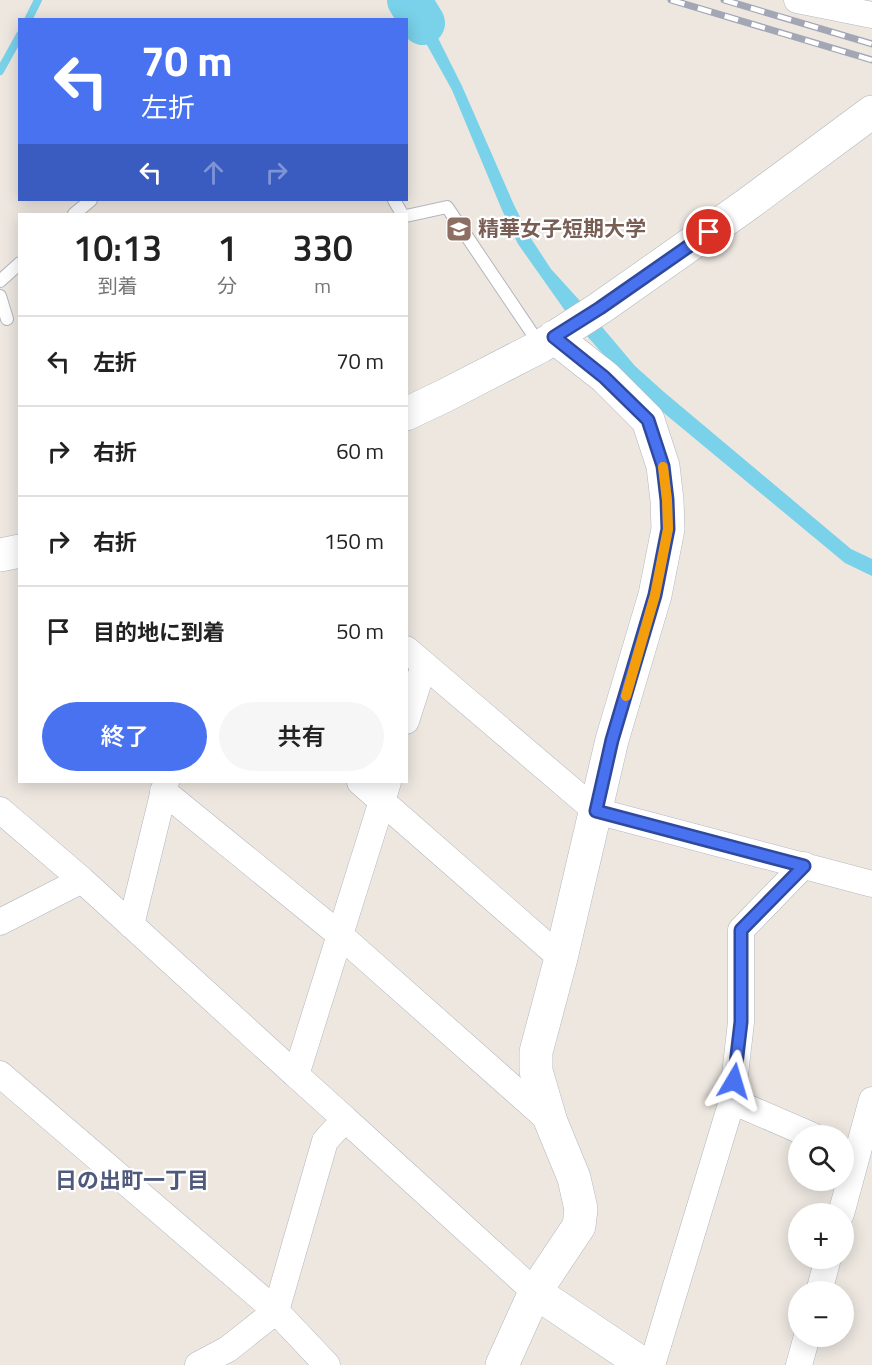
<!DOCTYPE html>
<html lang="ja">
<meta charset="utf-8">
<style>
body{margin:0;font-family:"Titillium Web","Noto Sans JP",sans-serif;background:#f6f6f6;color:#222;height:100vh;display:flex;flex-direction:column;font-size:22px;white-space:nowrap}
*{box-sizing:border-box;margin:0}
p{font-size:20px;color:#767676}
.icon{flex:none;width:33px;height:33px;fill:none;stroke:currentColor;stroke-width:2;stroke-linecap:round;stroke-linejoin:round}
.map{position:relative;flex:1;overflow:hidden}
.side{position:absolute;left:18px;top:213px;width:390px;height:570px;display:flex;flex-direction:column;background:#fff;border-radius:0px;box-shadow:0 3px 15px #0003}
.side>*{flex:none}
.guide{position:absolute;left:18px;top:18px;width:390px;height:183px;border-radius:0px;box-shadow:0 3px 15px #0003;background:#4972f1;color:#fff;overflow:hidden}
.buttons{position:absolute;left:788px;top:1125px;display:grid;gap:12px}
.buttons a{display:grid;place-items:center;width:66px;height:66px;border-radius:50%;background:#fff;box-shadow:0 3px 15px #0003;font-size:30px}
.pin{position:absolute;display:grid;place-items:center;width:51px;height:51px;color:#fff;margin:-26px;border:3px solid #fff;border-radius:50%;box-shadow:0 2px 6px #0007}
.me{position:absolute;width:66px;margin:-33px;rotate:7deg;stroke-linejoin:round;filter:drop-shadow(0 0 4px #0008)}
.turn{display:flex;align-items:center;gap:21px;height:126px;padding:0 24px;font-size:27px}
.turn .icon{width:78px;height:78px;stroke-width:2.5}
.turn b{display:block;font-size:42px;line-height:51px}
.lanes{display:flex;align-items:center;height:57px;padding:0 24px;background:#0003;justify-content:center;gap:30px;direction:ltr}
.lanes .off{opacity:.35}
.eta{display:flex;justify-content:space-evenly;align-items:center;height:102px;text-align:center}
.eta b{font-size:36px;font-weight:600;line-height:42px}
.action{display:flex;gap:12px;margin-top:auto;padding:12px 24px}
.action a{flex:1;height:69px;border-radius:36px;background:#4972f1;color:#fff;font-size:24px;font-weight:600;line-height:69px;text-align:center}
.action a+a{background:#f6f6f6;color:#222}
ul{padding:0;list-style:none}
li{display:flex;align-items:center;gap:18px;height:90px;padding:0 24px;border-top:2px solid #e0e0e0}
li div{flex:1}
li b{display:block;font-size:22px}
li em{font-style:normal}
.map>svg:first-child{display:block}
.water{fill:#79d2e9}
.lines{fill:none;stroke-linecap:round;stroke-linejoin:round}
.stream{stroke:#79d2e9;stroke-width:8}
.river{stroke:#79d2e9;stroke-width:44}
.lane-casing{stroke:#b3b6bf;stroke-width:14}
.street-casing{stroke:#b3b6bf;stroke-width:27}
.secondary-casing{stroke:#b3b6bf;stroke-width:34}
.lane{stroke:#fff;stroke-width:12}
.street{stroke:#fff;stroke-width:26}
.secondary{stroke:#fff;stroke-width:33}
.rail-casing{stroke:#a2a6b5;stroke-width:7}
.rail{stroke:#fff;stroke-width:4.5;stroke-dasharray:14;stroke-linecap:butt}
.route-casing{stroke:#2f4a9d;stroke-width:15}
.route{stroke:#4972f1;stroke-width:10}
.slow{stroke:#f59e0b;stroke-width:10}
.labels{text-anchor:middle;stroke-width:4.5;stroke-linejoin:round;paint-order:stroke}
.education-label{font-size:21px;font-weight:bold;fill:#785e54;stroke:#fff;text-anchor:start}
.neighbourhood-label{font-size:22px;font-weight:bold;fill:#4e597b;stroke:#fff}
</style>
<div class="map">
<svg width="872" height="1365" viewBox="0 0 872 1365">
<rect width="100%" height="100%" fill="#ede7e0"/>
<path class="water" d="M 429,20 L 462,86 L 514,205 L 530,237 L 551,269 L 581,302 L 635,366 L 664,392 L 851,549 L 872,559 L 872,576 L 845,563 L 653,404 L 623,377 L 566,312 L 518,244 L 502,210 L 452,90 L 417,27 Z"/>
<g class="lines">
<path class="stream" d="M 28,20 L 38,0
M 0,71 L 20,35"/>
<path class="river" d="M 409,0 L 423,23"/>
<defs>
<path id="lane" d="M 394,200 L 402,214
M 74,214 L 91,200
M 406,216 L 447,207 L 540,345
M 0,281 L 20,263
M 0,296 L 7,319"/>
<path id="street" d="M 797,0 L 872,15
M 406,649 L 596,811 L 872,884
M 406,721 L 424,665
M 360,782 L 561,958
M 163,791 L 340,935 L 551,1122
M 0,810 L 82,880 L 296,1075
M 0,922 L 82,880
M 131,925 L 166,782
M 0,1074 L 276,1311 L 327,1365
M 732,1101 L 813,1136
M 345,1119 L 535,1292
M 841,1214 L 872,1100
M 819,1292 L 828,1258
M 198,1365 L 228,1349 L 276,1311 L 325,1141 L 345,1119 L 296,1075 L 388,782
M 652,1365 L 732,1101 L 741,1022 L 741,930 L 804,865
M 799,1365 L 807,1336"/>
<path id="secondary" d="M 406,414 L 444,396 L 541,346 L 600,308 L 745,206 L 872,112
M 0,555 L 20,551
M 535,1292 L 644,1365
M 502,1365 L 535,1292 L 579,1226 L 581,1209 L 574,1178 L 551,1122 L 536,1071 L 536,1052 L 561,958 L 612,740 L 655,595 L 668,529 L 667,500 L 663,466 L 648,420 L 605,377 L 554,337"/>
</defs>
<use href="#lane" class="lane-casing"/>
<use href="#street" class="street-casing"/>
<use href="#secondary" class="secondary-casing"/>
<use href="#lane" class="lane"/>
<use href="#street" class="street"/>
<use href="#secondary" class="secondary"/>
<defs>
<path id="rail" d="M 671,0 L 872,60
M 724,0 L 872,44"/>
</defs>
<use href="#rail" class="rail-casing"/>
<use href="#rail" class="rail"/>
</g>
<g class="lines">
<defs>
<path id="route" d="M 709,232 L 600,308 L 554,337 L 604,377 L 648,420 L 663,466 L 667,500 L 668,529 L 655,595 L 612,740 L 596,811 L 804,866 L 741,930 L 741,1022 L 734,1081"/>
</defs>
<use href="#route" class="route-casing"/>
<use href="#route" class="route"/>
<path class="slow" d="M 626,696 L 655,595 L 668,529 L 667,500 L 663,467"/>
</g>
<defs>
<symbol id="university-square" viewBox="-11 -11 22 22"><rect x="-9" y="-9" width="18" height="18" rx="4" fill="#8d6e63" stroke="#fff"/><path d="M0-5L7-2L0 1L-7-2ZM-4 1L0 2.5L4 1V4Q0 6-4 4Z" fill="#fff"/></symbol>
</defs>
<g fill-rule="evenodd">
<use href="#university-square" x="444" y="214" width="30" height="30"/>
</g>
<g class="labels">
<g class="education-label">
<text x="478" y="236">精華女子短期大学</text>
</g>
<g class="neighbourhood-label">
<text x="132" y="1188">日の出町一丁目</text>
</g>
</g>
</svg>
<div class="buttons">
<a><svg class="icon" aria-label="search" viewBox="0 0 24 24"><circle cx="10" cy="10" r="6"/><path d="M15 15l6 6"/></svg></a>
<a>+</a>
<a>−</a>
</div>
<div class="pin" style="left:709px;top:232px;background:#d93025"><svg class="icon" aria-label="arrive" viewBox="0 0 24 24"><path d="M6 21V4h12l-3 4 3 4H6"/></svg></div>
<svg class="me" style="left:734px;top:1081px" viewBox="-20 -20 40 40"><path d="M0-17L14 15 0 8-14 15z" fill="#4972f1" stroke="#fff" stroke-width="4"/></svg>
<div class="guide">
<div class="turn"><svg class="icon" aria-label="left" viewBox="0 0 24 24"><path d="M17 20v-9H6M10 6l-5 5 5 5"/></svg><div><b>70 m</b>左折</div></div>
<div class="lanes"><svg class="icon" aria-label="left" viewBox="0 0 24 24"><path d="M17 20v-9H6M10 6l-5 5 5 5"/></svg><svg class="icon off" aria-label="ahead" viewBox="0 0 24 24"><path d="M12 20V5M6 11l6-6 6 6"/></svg><svg class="icon off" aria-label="right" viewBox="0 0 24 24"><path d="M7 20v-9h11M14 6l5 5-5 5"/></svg></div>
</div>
<section class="side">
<div class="eta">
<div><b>10:13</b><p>到着</p></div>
<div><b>1</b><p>分</p></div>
<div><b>330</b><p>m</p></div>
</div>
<ul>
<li><svg class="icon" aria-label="left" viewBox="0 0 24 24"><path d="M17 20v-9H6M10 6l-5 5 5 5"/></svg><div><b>左折</b></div><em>70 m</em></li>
<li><svg class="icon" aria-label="right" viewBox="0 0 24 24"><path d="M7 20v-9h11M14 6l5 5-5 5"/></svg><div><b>右折</b></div><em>60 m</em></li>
<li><svg class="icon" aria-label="right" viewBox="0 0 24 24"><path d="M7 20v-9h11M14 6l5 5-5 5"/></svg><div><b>右折</b></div><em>150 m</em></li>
<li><svg class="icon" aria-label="arrive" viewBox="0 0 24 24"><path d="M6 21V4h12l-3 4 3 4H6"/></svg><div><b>目的地に到着</b></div><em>50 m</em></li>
</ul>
<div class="action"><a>終了</a><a>共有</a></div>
</section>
</div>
